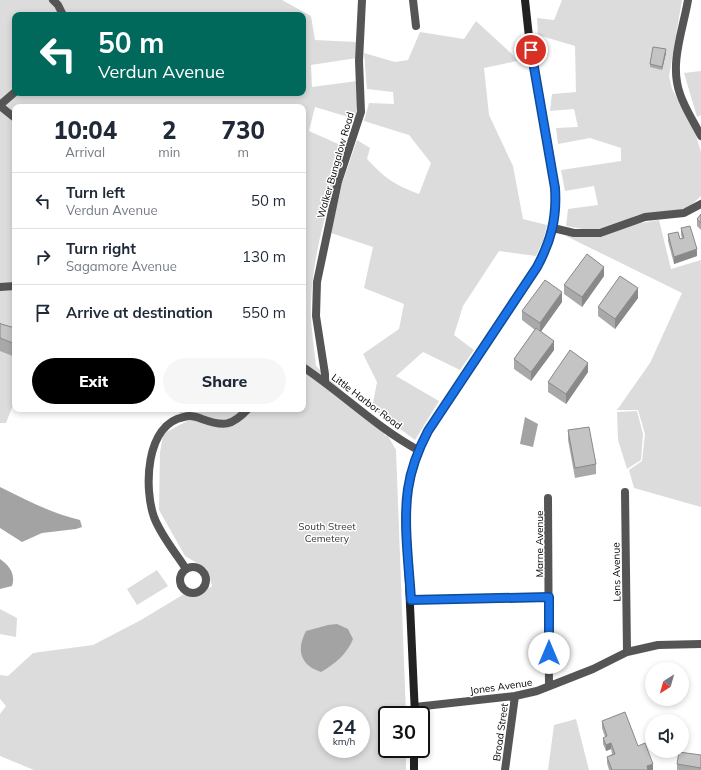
<!DOCTYPE html>
<style>
body{margin:0;font-family:Mulish,sans-serif;background:#f6f6f7;color:#1f2937;height:100vh;display:flex;flex-direction:column;font-size:15px;white-space:nowrap}
*{box-sizing:border-box;margin:0}
p{font-size:13px;color:#747a83}
.icon{flex:none;width:22px;height:22px;fill:none;stroke:currentColor;stroke-width:2;stroke-linecap:round;stroke-linejoin:round}
.map{position:relative;flex:1;overflow:hidden}
.panel{position:absolute;left:12px;top:104px;width:294px;height:308px;display:flex;flex-direction:column;background:#fff;border-radius:8px;box-shadow:0 2px 6px #0003}
.panel>*{flex:none}
.banner{position:absolute;left:12px;top:12px;width:294px;height:84px;border-radius:8px;box-shadow:0 2px 6px #0003;background:#00695c;color:#fff;overflow:hidden}
.needle{width:26px;rotate:217deg}
.controls{position:absolute;left:645px;top:662px;display:grid;gap:8px}
.controls a{display:grid;place-items:center;width:44px;height:44px;border-radius:50%;background:#fff;box-shadow:0 2px 6px #0003;font-size:20px}
.speed{position:absolute;left:318px;top:706px;display:flex;gap:8px;font-size:20px;font-weight:700;text-align:center}
.speed>*{display:grid;place-content:center;width:52px;height:52px;border-radius:50%;background:#fff;box-shadow:0 2px 6px #0003;line-height:1}
.speed small{font-size:10px;font-weight:400}
.speed .limit{border:2px solid #111;border-radius:6px;background:#fff;color:#111}
.pin{position:absolute;display:grid;place-items:center;width:34px;height:34px;color:#fff;margin:-17px;border:2px solid #fff;border-radius:50%;box-shadow:0 1px 4px #0007}
.me{position:absolute;width:44px;margin:-22px;rotate:0deg;stroke-linejoin:round;filter:drop-shadow(0 0 3px #0008)}
.turn{display:flex;align-items:center;gap:14px;height:84px;padding:0 20px;font-size:18px}
.turn .icon{width:52px;height:52px;stroke-width:2.5}
.turn b{display:block;font-size:28px;line-height:34px}
.eta{display:flex;justify-content:space-evenly;align-items:center;height:68px;text-align:center}
.eta b{font-size:24px;font-weight:800;line-height:28px}
.primary-button{display:flex;gap:8px;margin-top:auto;padding:8px 20px}
.primary-button a{flex:1;height:46px;border-radius:24px;background:#000;color:#fff;font-size:16px;font-weight:800;line-height:46px;text-align:center}
.primary-button a+a{background:#f6f6f7;color:#1f2937}
ul{padding:0;list-style:none}
li{display:flex;align-items:center;gap:12px;height:56px;padding:0 20px;border-top:1px solid #e0e1e3}
li div{flex:1}
li b{display:block;font-size:15px}
li em{font-style:normal}
.map>svg:first-child{display:block}
.green{fill:#dcdcdc;fill-rule:evenodd}
.water{fill:#a3a3a3}
.lines{fill:none;stroke-linecap:round;stroke-linejoin:round}
.street{stroke:#555;stroke-width:8}
.secondary{stroke:#222;stroke-width:8}
.wall{fill:#a9a9a9}
.shaded-wall{fill:#898989}
.building{fill:#c4c4c4;stroke:#898989}
.route-casing{stroke:#114b97;stroke-width:10}
.route{stroke:#1a73e8;stroke-width:7}
.labels{text-anchor:middle;stroke-width:3;stroke-linejoin:round;paint-order:stroke}
.street-label{font-size:10px;fill:#000;stroke:#fff}
.park-label{font-size:10px;fill:#333;stroke:#fff}
</style>
<div class="map">
<svg width="701" height="770" viewBox="0 0 701 770">
<rect width="100%" height="100%" fill="#fff"/>
<path class="green" d="M 0,0 L 282,0 L 311,16 L 315,40 L 356,42 L 357,58 L 311,65 L 312,87 L 357,81 L 358,103 L 355,119 L 315,107 L 309,131 L 345,147 C 331,197 313,249 311,302 C 310,323 314,345 316,366 L 386,432 L 384,435 L 388,436 L 396,450 L 406,715 L 387,715 L 387,749 L 406,749 L 406,770 L 34,770 L 0,756 L 0,714 L 6,706 L 0,699 L 0,675 L 8,676 L 33,653 L 93,645 L 141,620 L 184,594 L 197,596 L 212,586 L 207,569 L 185,556 L 159,510 L 160,453 L 163,434 L 187,421 L 176,409 L 303,409 L 303,107 L 15,107 L 15,400 L 6,423 L 0,423 ZM 15,15 L 303,15 L 303,93 L 15,93 ZM 327,715 L 361,715 L 361,749 L 327,749 Z
M 562,0 L 682,0 L 669,76 L 672,89 L 694,129 L 701,152 L 701,196 L 687,209 L 637,215 L 621,223 L 593,231 L 566,226 L 568,209 L 598,205 L 594,186 L 565,191 L 561,170 L 621,161 L 621,148 L 590,138 L 558,144 L 556,128 L 578,127 L 574,109 L 550,111 L 552,94 L 576,92 L 575,46 L 538,35 L 537,18 L 554,20 Z
M 476,21 L 512,54 L 517,61 L 484,68 L 489,115 L 513,166 L 523,219 L 547,225 L 543,241 L 536,256 L 499,251 L 463,306 L 454,335 L 474,350 L 460,370 L 423,352 L 396,376 L 439,401 L 415,440 L 372,408 L 377,382 L 363,354 L 399,329 L 404,304 L 364,288 L 373,247 L 331,233 L 342,184 L 357,140 L 370,148 L 367,159 C 386,179 393,184 419,194 L 431,163 L 409,135 L 364,121 L 369,103 L 394,104 L 393,92 L 367,89 L 364,53 L 395,62 L 408,60 L 420,32 L 464,39 Z
M 701,71 L 701,115 L 697,117 L 684,73 Z
M 659,220 L 671,269 L 701,260 L 701,507 L 634,488 L 629,470 L 642,461 L 645,434 L 638,410 L 617,410 L 650,363 L 682,293 L 566,236 Z
M 637,411 L 643,434 L 641,460 L 627,469 L 618,440 L 617,412 Z
M 157,570 L 168,586 L 137,605 L 127,589 Z
M 0,609 L 17,618 L 16,637 L 0,634 Z
M 576,719 L 589,770 L 548,770 L 554,725 Z"/>
<path class="water" d="M 525,417 L 538,424 L 533,447 L 520,444 Z
M 0,487 C 26,500 51,513 80,520 L 82,527 L 76,529 L 42,533 L 22,542 L 0,528 Z
M 0,559 C 9,565 16,574 12,586 L 0,589 Z
M 337,624 L 348,629 L 353,639 C 347,654 335,664 321,672 C 300,665 296,650 306,631 L 328,625 Z"/>
<g class="lines">
<path class="street" d="M 53,0 L 58,5 L 63,15
M 413,0 L 416,26
M 688,0 C 683,30 669,64 680,94 C 685,109 694,122 701,136
M 0,105 L 15,92
M 0,106 L 15,118
M 553,228 L 574,233 L 600,233 L 645,217 L 684,213 L 701,204
M 0,287 L 15,286
M 303,367 C 342,393 377,428 418,450
M 325,382 L 325,374 L 316,316 L 317,282 L 338,182 L 361,112 L 359,61 L 362,0
M 625,492 L 627,652
M 548,498 L 549,686
M180 580a13 13 0 1 1 26 0a13 13 0 1 1-26 0Z
M 186,569 C 176,553 161,536 154,517 C 144,489 145,424 184,417 C 189,415 197,417 202,419 C 224,427 232,426 248,409
M 411,600 L 549,597
M 415,707 L 515,696 L 537,691 L 593,669 L 627,652 L 658,645 L 701,644
M 505,770 L 515,696"/>
<path class="secondary" d="M 415,715 L 406,517 C 406,486 414,459 428,431 L 537,267 L 545,251 L 553,228 L 556,205 L 555,188 L 529,37 L 525,0
M 414,770 L 414,749"/>
</g>
<path class="wall" d="M 666,53 L 662,70 L 650,67 L 650,64 Z
M 701,214 L 701,230 L 697,226 L 697,219 Z
M 681,228 L 697,256 L 674,264 L 668,241 L 668,234 L 680,239 L 682,238 L 681,235 Z
M 604,276 L 582,307 L 564,294 L 564,285 Z
M 638,298 L 615,329 L 598,316 L 598,307 Z
M 562,302 L 541,331 L 554,350 L 531,381 L 514,369 L 514,359 L 535,330 L 522,320 L 522,311 Z
M 0,323 L 1,324 L 15,328 L 15,357 L 0,351 Z
M 588,372 L 566,404 L 548,392 L 548,382 Z
M 568,430 L 596,464 L 596,474 L 575,478 L 568,440 Z
M 602,721 L 638,746 L 653,770 L 609,770 L 607,763 L 607,757 L 612,754 L 611,749 L 606,751 L 603,744 L 603,738 L 605,737 L 602,728 Z
M 701,755 L 701,770 L 677,770 L 677,764 Z"/>
<path class="shaded-wall" d="M 666,49 L 666,53 L 662,70 L 662,67 Z
M 697,249 L 697,256 L 674,264 L 674,257 Z
M 604,267 L 604,276 L 582,307 L 582,297 Z
M 638,288 L 638,298 L 615,329 L 615,319 Z
M 562,292 L 562,302 L 540,333 L 540,323 Z
M 554,341 L 554,350 L 531,381 L 531,372 Z
M 588,363 L 588,372 L 566,404 L 566,394 Z
M 611,743 L 611,749 L 606,751 L 606,745 Z
M 653,764 L 653,770 L 647,770 L 647,766 Z"/>
<path class="building" d="M 653,47 L 666,49 L 662,67 L 650,64 Z
M 701,214 L 701,223 L 697,219 Z
M 690,226 L 697,249 L 674,257 L 668,234 L 678,232 L 680,239 L 684,238 L 681,228 Z
M 587,254 L 604,267 L 582,297 L 564,285 Z
M 620,276 L 638,288 L 615,319 L 598,307 Z
M 545,280 L 562,292 L 540,323 L 522,311 Z
M 0,323 L 1,324 L 15,328 L 15,344 L 0,338 Z
M 536,328 L 554,341 L 531,372 L 514,359 Z
M 570,350 L 588,363 L 566,394 L 548,382 Z
M 589,427 L 596,464 L 575,468 L 568,430 Z
M 625,712 L 638,746 L 645,743 L 653,764 L 647,766 L 648,770 L 612,770 L 607,757 L 615,754 L 611,743 L 606,745 L 603,738 L 607,736 L 602,721 Z
M 679,752 L 701,755 L 701,768 L 677,764 Z"/>
<g class="lines">
<defs>
<path id="route" d="M 531,50 L 555,188 C 557,218 551,241 537,267 L 428,431 C 418,450 411,468 408,489 C 403,523 409,565 411,600 L 549,597 L 549,653"/>
</defs>
<use href="#route" class="route-casing"/>
<use href="#route" class="route"/>
</g>
<g class="labels">
<g class="street-label">
<text transform="translate(335 165) rotate(-74)" y="4">Walker Bungalow Road</text>
<text transform="translate(367 401) rotate(37)" y="4">Little Harbor Road</text>
<text transform="translate(539 544) rotate(-90)" y="4">Marne Avenue</text>
<text transform="translate(616 572) rotate(-91)" y="4">Lens Avenue</text>
<text transform="translate(501 686) rotate(-8)" y="4">Jones Avenue</text>
<text transform="translate(500 732) rotate(-82)" y="4">Broad Street</text>
</g>
<g class="park-label">
<text x="327" y="530">South Street<tspan x="327" dy="12">Cemetery</tspan></text>
</g>
</g>
</svg>
<div class="controls">
<a><svg class="needle" viewBox="-14 -14 28 28"><path d="M0-13l5 13h-10z" fill="#e53935"/><path d="M0 13l5-13h-10z" fill="#747a83"/></svg></a>
<a><svg class="icon" aria-label="sound" viewBox="0 0 24 24"><path d="M4 9h4l5-4v14l-5-4H4zM17 9q2 3 0 6"/></svg></a>
</div>
<div class="speed"><div>24<small>km/h</small></div><div class="limit">30</div></div>
<div class="pin" style="left:531px;top:50px;background:#d93025"><svg class="icon" aria-label="arrive" viewBox="0 0 24 24"><path d="M6 21V4h12l-3 4 3 4H6"/></svg></div>
<svg class="me" style="left:549px;top:653px" viewBox="-20 -20 40 40"><circle r="19" fill="#fff"/><path d="M0-13L10 11 0 6-10 11z" fill="#1a73e8"/></svg>
<div class="banner">
<div class="turn"><svg class="icon" aria-label="left" viewBox="0 0 24 24"><path d="M17 20v-9H6M10 6l-5 5 5 5"/></svg><div><b>50 m</b>Verdun Avenue</div></div>
</div>
<section class="panel">
<div class="eta">
<div><b>10:04</b><p>Arrival</p></div>
<div><b>2</b><p>min</p></div>
<div><b>730</b><p>m</p></div>
</div>
<ul>
<li><svg class="icon" aria-label="left" viewBox="0 0 24 24"><path d="M17 20v-9H6M10 6l-5 5 5 5"/></svg><div><b>Turn left</b><p>Verdun Avenue</p></div><em>50 m</em></li>
<li><svg class="icon" aria-label="right" viewBox="0 0 24 24"><path d="M7 20v-9h11M14 6l5 5-5 5"/></svg><div><b>Turn right</b><p>Sagamore Avenue</p></div><em>130 m</em></li>
<li><svg class="icon" aria-label="arrive" viewBox="0 0 24 24"><path d="M6 21V4h12l-3 4 3 4H6"/></svg><div><b>Arrive at destination</b></div><em>550 m</em></li>
</ul>
<div class="primary-button"><a>Exit</a><a>Share</a></div>
</section>
</div>
